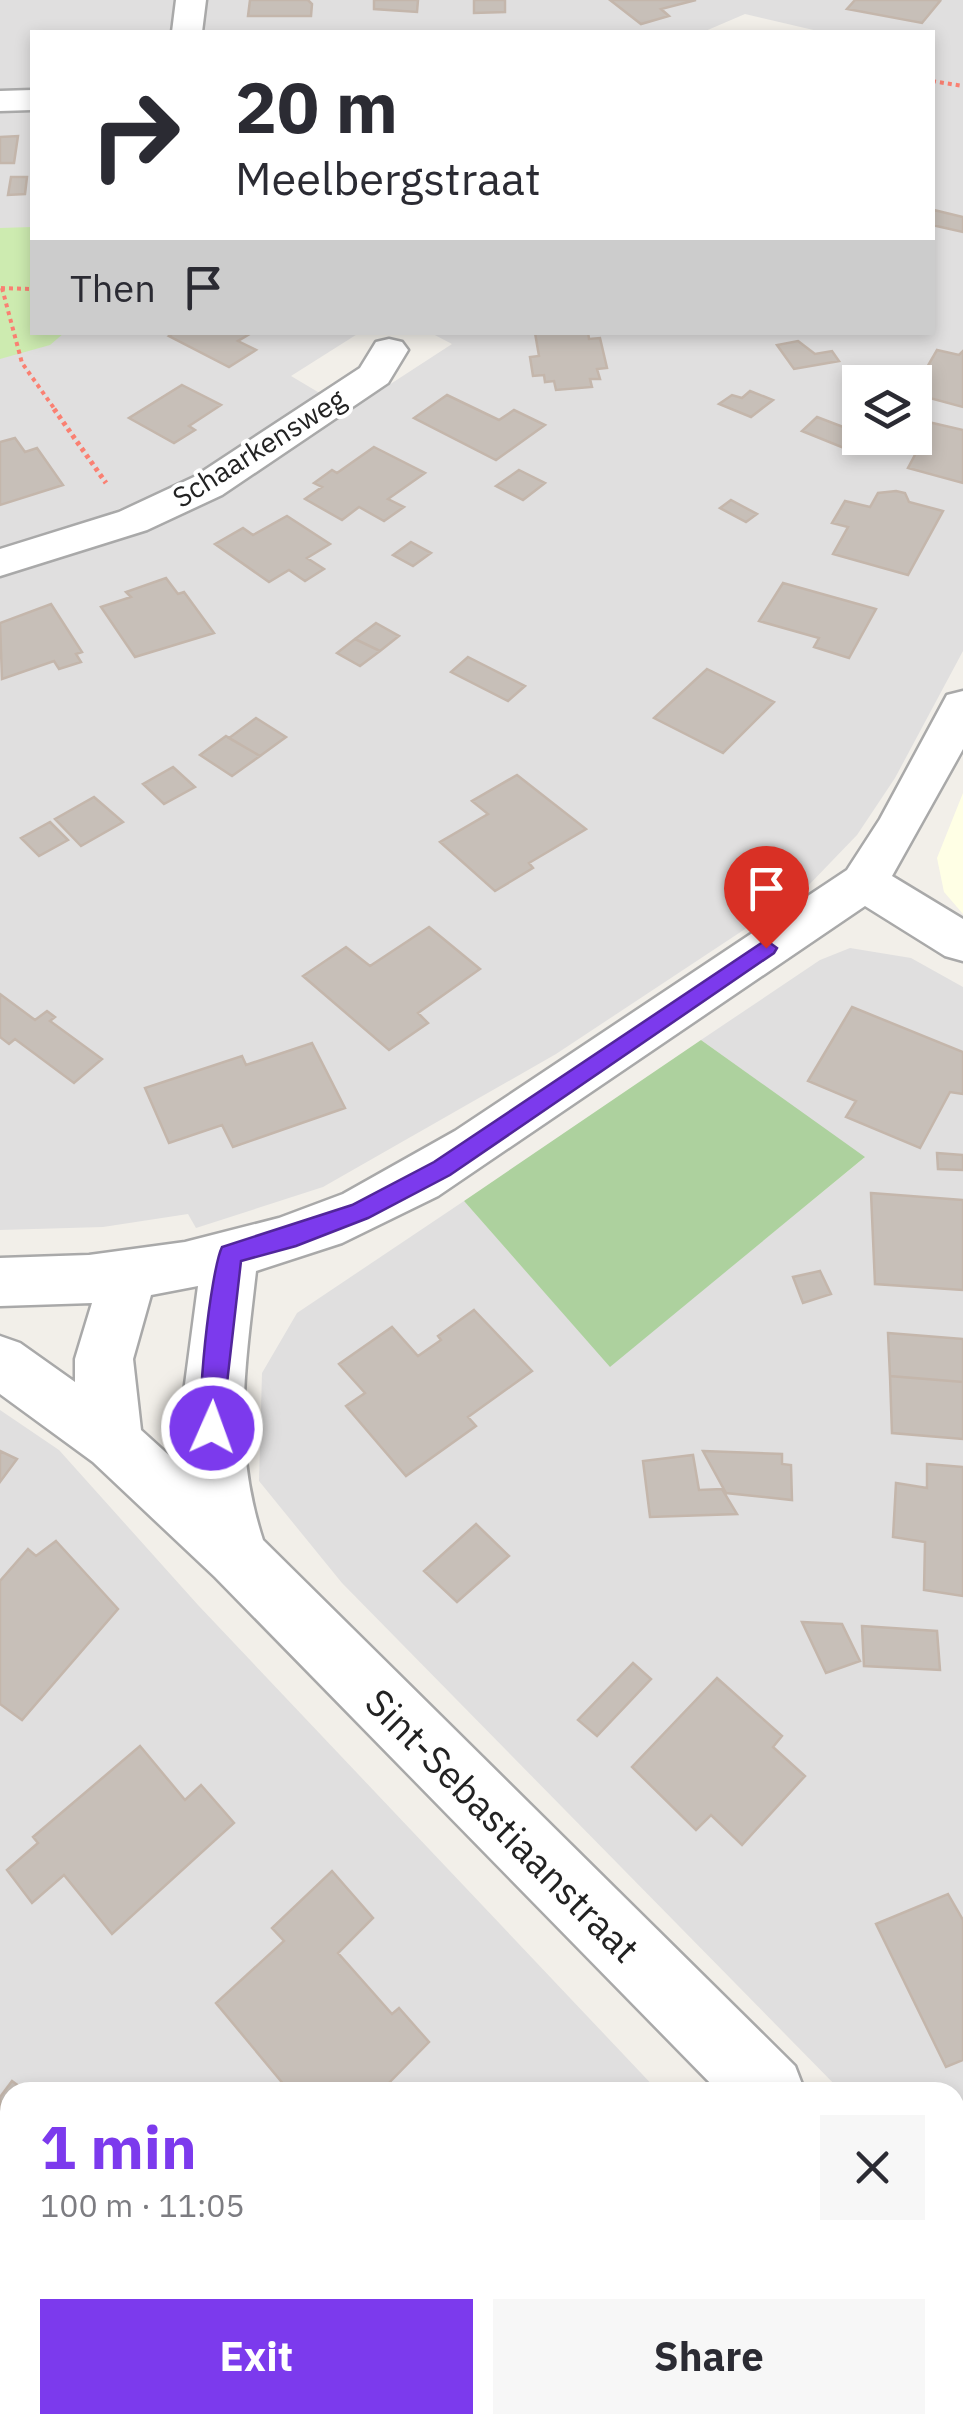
<!DOCTYPE html>
<meta charset="utf-8">
<style>
body{margin:0;font-family:"IBM Plex Sans",sans-serif;background:#f7f7f7;color:#2b2b33;height:100vh;display:flex;flex-direction:column;font-size:38px;white-space:nowrap}
*{box-sizing:border-box;margin:0}
p{font-size:32px;color:#7c7c81}
.icon{flex:none;width:55px;height:55px;fill:none;stroke:currentColor;stroke-width:2;stroke-linecap:round;stroke-linejoin:round}
.map{position:relative;flex:1;overflow:hidden}
.panel{position:absolute;left:0px;top:2082px;width:965px;height:352px;display:flex;flex-direction:column;background:#fff;border-radius:30px 30px 0 0;box-shadow:0 5px 15px #0003}
.panel>*{flex:none}
.top-card{position:absolute;left:30px;top:30px;width:905px;height:305px;border-radius:0px;box-shadow:0 5px 15px #0003;background:#fff;color:#2b2b33;overflow:hidden}
.controls{position:absolute;left:842px;top:365px;display:grid;gap:20px}
.controls a{display:grid;place-items:center;width:90px;height:90px;border-radius:0px;background:#fff;box-shadow:0 5px 15px #0003;font-size:50px}
.pin{position:absolute;display:grid;place-items:center;width:85px;height:85px;color:#fff;margin:-102px -42px;border-radius:50% 50% 50% 0;rotate:-45deg;box-shadow:0 0 10px #0007}
.pin .icon{rotate:45deg}
.me{position:absolute;width:110px;margin:-55px;rotate:2deg;stroke-linejoin:round;filter:drop-shadow(0 0 8px #0008)}
.turn{display:flex;align-items:center;gap:35px;height:210px;padding:0 40px;font-size:45px}
.turn .icon{width:130px;height:130px;stroke-width:2.5}
.turn b{display:block;font-size:70px;line-height:85px}
.then{display:flex;align-items:center;height:95px;padding:0 40px;background:#0003;gap:20px;font-size:38px}
.round{display:grid;place-items:center;flex:none;width:105px;height:105px;border-radius:0px;background:#f7f7f7}
.summary{display:flex;align-items:center;justify-content:space-between;height:170px;padding:0 40px}
h1{font-size:60px;font-weight:800;line-height:75px;color:#7c3aed}
.action{display:flex;gap:20px;margin-top:auto;padding:20px 40px}
.action a{flex:1;height:115px;border-radius:0px;background:#7c3aed;color:#fff;font-size:40px;font-weight:800;line-height:115px;text-align:center}
.action a+a{background:#f7f7f7;color:#2b2b33}
.map>svg:first-child{display:block}
.residential{fill:#e0dfdf;fill-rule:evenodd}
.education{fill:#ffffe5}
.grass{fill:#cdebb0}
.forest{fill:#add19e}
.building{fill:#c7bfb8;stroke:#c4b6ab;stroke-width:2.5}
.lines{fill:none;stroke-linecap:round;stroke-linejoin:round}
.street-casing{stroke:#a9a9a9;stroke-width:5}
.path-far1{stroke:#fa8072;stroke-width:4;stroke-dasharray:4 4;stroke-linecap:butt}
.path{stroke:#fa8072;stroke-width:5;stroke-dasharray:4 4;stroke-linecap:butt}
.street{fill:#fff;fill-rule:evenodd}
.route{fill:#7c3aed;stroke:#51269a;stroke-width:2.5}
.labels{text-anchor:middle;stroke-width:8;stroke-linejoin:round;paint-order:stroke}
.far-street-label{font-size:28px;fill:#222;stroke:#fff}
.near-street-label{font-size:38px;fill:#222;stroke:#fff}
</style>
<div class="map">
<svg width="963" height="2433" viewBox="0 0 963 2433">
<rect width="100%" height="100%" fill="#f2efe9"/>
<path class="residential" d="M 0,0 L 175,0 L 170,32 L 32,32 L 32,92 L 0,93 Z
M 207,0 L 963,0 L 963,651 L 895,778 L 857,835 L 804,890 L 556,1054 L 323,1187 L 196,1228 L 188,1214 L 103,1227 L 0,1230 L 0,578 L 206,504 L 452,344 L 431,333 L 932,332 L 932,32 L 822,32 L 745,14 L 703,32 L 204,32 ZM 860,382 L 915,382 L 915,438 L 860,438 Z
M 32,109 L 32,332 L 359,333 L 291,376 L 323,395 L 180,485 L 88,521 L 0,549 L 0,110 Z
M 850,948 L 911,958 L 963,987 L 963,2213 L 955,2205 L 955,2092 L 842,2092 L 342,1583 L 259,1481 L 262,1373 L 297,1313 L 464,1201 L 610,1366 L 864,1158 L 701,1040 L 820,960 Z
M 0,1410 L 59,1450 L 198,1605 L 659,2092 L 10,2092 L 10,2175 L 0,2167 Z
M 185,2425 L 805,2425 L 802,2433 L 183,2433 Z"/>
<path class="education" d="M 963,793 L 963,914 L 944,892 L 937,858 Z"/>
<path class="grass" d="M 32,227 L 32,332 L 64,333 L 50,345 L 0,359 L 0,228 Z"/>
<path class="forest" d="M 701,1040 L 865,1157 L 610,1367 L 464,1201 Z
M 0,2167 L 10,2175 L 10,2425 L 185,2425 L 183,2433 L 0,2433 Z"/>
<path class="building" d="M 250,0 L 308,0 L 312,4 L 311,16 L 248,16 Z
M 374,0 L 418,0 L 417,12 L 374,9 Z
M 474,0 L 505,0 L 505,12 L 474,13 Z
M 610,0 L 696,0 L 661,9 L 669,16 L 641,24 Z
M 855,0 L 937,0 L 940,1 L 922,23 L 847,9 Z
M 18,136 L 14,163 L 0,163 L 0,137 Z
M 11,177 L 27,177 L 25,194 L 8,195 Z
M 934,210 L 963,217 L 963,232 L 932,225 Z
M 175,332 L 253,332 L 238,341 L 256,350 L 229,367 L 169,336 Z
M 588,332 L 589,339 L 600,338 L 607,368 L 597,369 L 600,379 L 590,379 L 592,387 L 556,390 L 554,381 L 545,382 L 544,375 L 533,376 L 530,357 L 539,356 L 535,333 Z
M 798,341 L 815,354 L 832,351 L 839,361 L 794,369 L 777,345 Z
M 937,350 L 959,355 L 963,351 L 963,407 L 915,394 L 915,388 Z
M 182,385 L 221,405 L 189,426 L 195,430 L 174,443 L 129,418 Z
M 750,391 L 773,400 L 751,417 L 719,404 L 732,395 L 742,398 Z
M 447,395 L 499,420 L 514,410 L 545,425 L 496,460 L 414,418 Z
M 817,417 L 859,433 L 844,448 L 802,431 Z
M 924,421 L 963,430 L 963,483 L 908,468 L 917,451 L 908,448 Z
M 15,438 L 25,452 L 37,448 L 63,485 L 0,505 L 0,442 Z
M 374,447 L 425,473 L 388,499 L 404,507 L 384,521 L 359,507 L 342,520 L 305,499 L 322,487 L 314,483 L 332,470 L 337,473 Z
M 519,470 L 545,483 L 523,500 L 496,486 Z
M 896,491 L 905,493 L 909,502 L 943,511 L 908,575 L 833,554 L 848,527 L 832,523 L 845,501 L 870,507 L 878,493 Z
M 731,500 L 757,514 L 746,522 L 720,508 Z
M 287,516 L 330,544 L 307,558 L 324,569 L 305,581 L 289,570 L 269,582 L 215,544 L 243,528 L 253,535 Z
M 411,542 L 431,553 L 413,566 L 393,555 Z
M 166,578 L 178,594 L 184,592 L 214,633 L 135,657 L 101,607 L 131,597 L 126,592 Z
M 783,583 L 876,609 L 849,658 L 814,647 L 819,638 L 759,621 Z
M 51,604 L 82,652 L 76,654 L 81,662 L 59,669 L 54,661 L 2,679 L 0,623 Z
M 376,623 L 399,636 L 380,651 L 355,639 Z
M 355,639 L 380,651 L 360,666 L 337,653 Z
M 468,657 L 525,686 L 508,701 L 451,672 Z
M 707,669 L 774,702 L 723,753 L 654,718 Z
M 256,718 L 286,737 L 260,756 L 229,738 Z
M 226,736 L 260,756 L 232,776 L 200,755 Z
M 173,767 L 195,787 L 164,804 L 143,784 Z
M 517,775 L 586,829 L 529,863 L 533,868 L 495,891 L 440,842 L 488,814 L 472,801 Z
M 94,797 L 123,822 L 81,846 L 55,819 Z
M 50,822 L 68,840 L 39,856 L 21,838 Z
M 429,927 L 480,969 L 418,1013 L 428,1023 L 389,1050 L 303,976 L 346,947 L 370,966 Z
M 0,994 L 35,1020 L 47,1011 L 55,1017 L 50,1021 L 102,1059 L 74,1083 L 15,1039 L 9,1044 L 0,1037 Z
M 852,1007 L 963,1052 L 963,1094 L 950,1092 L 920,1148 L 846,1117 L 856,1101 L 808,1081 Z
M 312,1043 L 345,1108 L 233,1147 L 222,1125 L 169,1143 L 145,1088 L 242,1056 L 246,1065 Z
M 937,1153 L 963,1155 L 963,1170 L 938,1169 Z
M 871,1193 L 963,1200 L 963,1290 L 875,1284 Z
M 820,1271 L 831,1294 L 803,1303 L 793,1277 Z
M 474,1310 L 532,1371 L 468,1417 L 476,1426 L 406,1476 L 346,1406 L 365,1393 L 339,1364 L 392,1327 L 418,1356 L 441,1340 L 438,1336 Z
M 888,1333 L 963,1339 L 963,1382 L 890,1376 Z
M 890,1376 L 963,1382 L 963,1439 L 892,1433 Z
M 0,1451 L 17,1459 L 0,1482 Z
M 703,1451 L 782,1454 L 782,1464 L 791,1465 L 792,1500 L 726,1493 Z
M 693,1455 L 699,1490 L 722,1489 L 737,1514 L 650,1517 L 643,1461 Z
M 927,1464 L 963,1467 L 963,1596 L 924,1590 L 925,1542 L 893,1537 L 896,1483 L 927,1488 Z
M 476,1524 L 509,1556 L 457,1602 L 424,1571 Z
M 56,1541 L 118,1609 L 22,1720 L 0,1704 L 0,1581 L 28,1549 L 36,1556 Z
M 802,1622 L 842,1624 L 860,1661 L 826,1673 Z
M 862,1626 L 937,1631 L 940,1670 L 864,1666 Z
M 633,1663 L 651,1679 L 597,1736 L 578,1720 Z
M 717,1678 L 782,1736 L 773,1747 L 805,1776 L 742,1845 L 711,1815 L 696,1830 L 632,1767 Z
M 140,1746 L 185,1800 L 201,1785 L 234,1823 L 112,1934 L 64,1875 L 32,1903 L 7,1870 L 38,1843 L 33,1837 Z
M 332,1871 L 373,1918 L 338,1953 L 392,2014 L 399,2008 L 429,2042 L 380,2092 L 290,2092 L 216,2003 L 284,1941 L 272,1928 Z
M 948,1894 L 963,1920 L 963,2060 L 946,2067 L 876,1924 Z
M 12,2081 L 27,2092 L 10,2092 L 10,2158 L 0,2150 L 0,2097 Z"/>
<g class="lines">
<defs>
<path id="street" d="M 176,0 L 206,0 L 202,32 L 172,32 Z
M 32,90 L 32,110 L 0,111 L 0,91 Z
M 389,339 L 402,342 L 408,350 L 388,383 L 222,495 L 147,530 L 0,576 L 0,549 L 119,512 L 194,477 L 360,368 L 376,342 Z
M 963,691 L 963,749 L 892,876 L 963,919 L 963,961 L 945,956 L 865,906 L 438,1196 L 342,1243 L 256,1271 C 245,1369 232,1445 263,1540 L 795,2066 L 805,2092 L 719,2092 L 215,1577 L 93,1462 L 0,1394 L 0,1336 L 20,1343 L 75,1382 L 75,1359 L 92,1303 L 0,1306 L 0,1258 L 89,1255 L 185,1242 L 279,1218 L 343,1194 L 455,1131 L 847,870 L 880,819 L 947,695 ZM 198,1286 L 184,1392 L 184,1469 L 141,1430 L 133,1359 L 151,1295 Z
M 955,2238 L 963,2241 L 963,2321 L 955,2318 Z
M 816,2425 L 896,2425 L 893,2433 L 813,2433 Z"/>
</defs>
<use href="#street" class="street-casing"/>
<path class="path-far1" d="M 932,81 L 963,86
M 1,288 L 32,289
M 2,288 L 22,363 L 56,411"/>
<path class="path" d="M 54,409 L 106,483"/>
<use href="#street" class="street"/>
</g>
<path class="route" d="M 766,940 L 777,948 L 774,953 L 450,1175 L 368,1218 L 296,1246 L 241,1261 L 221,1436 L 212,1439 L 204,1436 C 194,1416 211,1269 222,1247 L 352,1205 L 434,1162 Z"/>
<g class="labels">
<g class="far-street-label">
<text transform="translate(259 448) rotate(-32)" y="10">Schaarkensweg</text>
</g>
<g class="near-street-label">
<text transform="translate(502 1826) rotate(45)" y="13">Sint-Sebastiaanstraat</text>
</g>
</g>
</svg>
<div class="controls">
<a><svg class="icon" aria-label="layers" viewBox="0 0 24 24"><path d="M12 4l9 5-9 5-9-5zM3 14l9 5 9-5"/></svg></a>
</div>
<div class="pin" style="left:766px;top:948px;background:#d93025"><svg class="icon" aria-label="arrive" viewBox="0 0 24 24"><path d="M6 21V4h12l-3 4 3 4H6"/></svg></div>
<svg class="me" style="left:212px;top:1428px" viewBox="-20 -20 40 40"><circle r="17" fill="#7c3aed" stroke="#fff" stroke-width="3"/><path d="M0-11L8 9 0 5-8 9z" fill="#fff"/></svg>
<div class="top-card">
<div class="turn"><svg class="icon" aria-label="right" viewBox="0 0 24 24"><path d="M7 20v-9h11M14 6l5 5-5 5"/></svg><div><b>20 m</b>Meelbergstraat</div></div>
<div class="then">Then<svg class="icon" aria-label="arrive" viewBox="0 0 24 24"><path d="M6 21V4h12l-3 4 3 4H6"/></svg></div>
</div>
<section class="panel">
<div class="summary"><div><h1>1 min</h1><p>100 m · 11:05</p></div><a class="round"><svg class="icon" aria-label="close" viewBox="0 0 24 24"><path d="M6 6l12 12M18 6L6 18"/></svg></a></div>
<div class="action"><a>Exit</a><a>Share</a></div>
</section>
</div>
